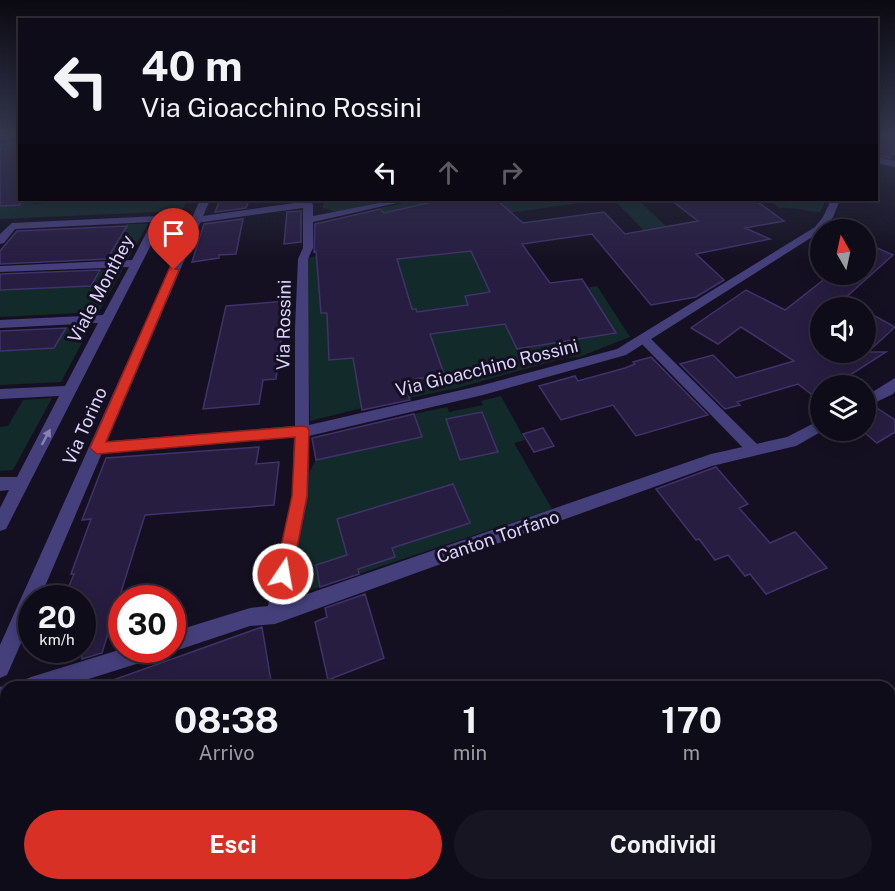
<!DOCTYPE html>
<html lang="it">
<style>
body{margin:0;font-family:"Public Sans",sans-serif;background:#181522;color:#f1f3f6;height:100vh;display:flex;flex-direction:column;font-size:22px;white-space:nowrap}
*{box-sizing:border-box;margin:0}
p{font-size:20px;color:#9b9ba2}
.icon{flex:none;width:33px;height:33px;fill:none;stroke:currentColor;stroke-width:2;stroke-linecap:round;stroke-linejoin:round}
.map{position:relative;flex:1;overflow:hidden}
.sheet{position:absolute;left:0px;top:681px;width:896px;height:210px;display:flex;flex-direction:column;background:#0f0c19;border-radius:18px 18px 0 0;box-shadow:0 3px 15px #0003,0 0 0 2px #2f2c38}
.sheet>*{flex:none}
.hud{position:absolute;left:18px;top:18px;width:860px;height:183px;border-radius:0px;box-shadow:0 3px 15px #0003,0 0 0 2px #2f2c38;background:#0f0c19;color:#f1f3f6;overflow:hidden}
.needle{width:39px;rotate:351deg}
.controls{position:absolute;left:810px;top:219px;display:grid;gap:12px}
.controls a{display:grid;place-items:center;width:66px;height:66px;border-radius:50%;background:#0f0c19;box-shadow:0 3px 15px #0003,0 0 0 2px #2f2c38;font-size:30px}
.speed{position:absolute;left:18px;top:585px;display:flex;gap:12px;font-size:30px;font-weight:700;text-align:center}
.speed>*{display:grid;place-content:center;width:78px;height:78px;border-radius:50%;background:#0f0c19;box-shadow:0 3px 15px #0003,0 0 0 2px #2f2c38;line-height:1}
.speed small{font-size:15px;font-weight:400}
.speed .limit{border:9px solid #d22;background:#fff;color:#111}
.pin{position:absolute;display:grid;place-items:center;width:51px;height:51px;color:#fff;margin:-62px -26px;border-radius:50% 50% 50% 0;rotate:-45deg;box-shadow:0 0 6px #0007}
.pin .icon{rotate:45deg}
.me{position:absolute;width:66px;margin:-33px;rotate:12deg;stroke-linejoin:round;filter:drop-shadow(0 0 4px #0008)}
.turn{display:flex;align-items:center;gap:21px;height:126px;padding:0 24px;font-size:27px}
.turn .icon{width:78px;height:78px;stroke-width:2.5}
.turn b{display:block;font-size:42px;line-height:51px}
.lanes{display:flex;align-items:center;height:57px;padding:0 24px;background:#0003;justify-content:center;gap:30px;direction:ltr}
.lanes .off{opacity:.35}
.eta{display:flex;justify-content:space-evenly;align-items:center;height:102px;text-align:center}
.eta b{font-size:36px;font-weight:700;line-height:42px}
.button{display:flex;gap:12px;margin-top:auto;padding:12px 24px}
.button a{flex:1;height:69px;border-radius:36px;background:#d93025;color:#fff;font-size:24px;font-weight:700;line-height:69px;text-align:center}
.button a+a{background:#181522;color:#f1f3f6}
.map>svg:first-child{display:block}
.green{fill:#132a2b}
.building{fill:#271d41;stroke:#40326a;stroke-width:1.5;fill-rule:evenodd}
.lines{fill:none;stroke-linecap:round;stroke-linejoin:round}
.service{fill:#453f7c;fill-rule:evenodd}
.minor{fill:#453f7c;fill-rule:evenodd}
.tertiary{fill:#453f7c;fill-rule:evenodd}
.oneway{fill:#8882b5}
.route{fill:#d93025;stroke:#8d1f18;stroke-width:1.5}
.labels{text-anchor:middle;stroke-width:6;stroke-linejoin:round;paint-order:stroke}
.street-label{font-size:18px;fill:#dbd4fb;stroke:#141021}
</style>
<div class="map">
<svg width="895" height="891" viewBox="0 0 895 891">
<rect width="100%" height="100%" fill="#141021"/>
<path class="green" d="M 0,198 L 4,206 L 16,205 L 19,202 L 35,200 L 33,204 L 49,203 L 51,200 L 187,200 L 182,211 L 0,219 Z
M 323,200 L 390,200 L 336,212 L 323,208 Z
M 419,200 L 426,203 L 402,209 L 500,203 L 498,200 L 601,200 L 501,214 L 525,248 L 513,251 L 545,299 L 571,290 L 597,286 L 630,337 L 579,357 L 565,358 L 457,388 L 362,408 L 310,421 L 306,258 L 349,251 L 387,219 L 380,208 Z
M 614,200 L 638,200 L 667,227 L 660,247 Z
M 768,200 L 826,200 L 820,212 C 806,211 795,207 780,208 Z
M 127,224 L 148,224 L 128,259 L 0,264 L 0,251 L 7,242 L 119,238 Z
M 123,269 L 99,312 L 0,317 L 0,290 L 90,286 L 100,270 Z
M 91,326 L 61,382 L 0,385 L 0,351 L 54,348 L 66,328 Z
M 501,396 L 525,440 L 514,443 L 552,509 L 296,595 L 291,569 L 307,476 L 316,460 L 421,437 L 414,414 L 447,407 L 449,412 L 483,405 L 481,401 Z
M 52,398 L 13,470 L 0,471 L 0,427 L 8,426 L 23,400 Z"/>
<path class="building" d="M 876,136 L 895,136 L 895,152 L 890,158 L 876,155 Z
M 20,143 L 20,205 L 0,206 L 0,144 Z
M 220,200 L 249,200 L 246,208 L 215,212 Z
M 441,200 L 497,200 L 523,223 L 604,212 L 625,234 L 698,221 L 671,200 L 755,200 L 784,221 L 745,228 L 770,239 L 696,254 L 724,280 L 696,297 L 651,305 L 592,234 L 522,244 L 550,283 L 582,279 L 616,333 L 517,349 L 505,324 L 430,334 L 444,374 L 416,379 L 417,384 L 405,386 L 410,400 L 362,410 L 353,358 L 329,360 L 327,313 L 321,313 L 316,251 L 314,252 L 315,224 L 380,209 L 384,213 ZM 471,251 L 490,292 L 465,296 L 468,305 L 417,312 L 416,309 L 412,309 L 397,259 Z
M 301,211 L 301,242 L 284,244 L 287,212 Z
M 243,219 L 236,254 L 219,255 L 219,258 L 192,262 L 204,224 Z
M 127,226 L 107,259 L 0,264 L 0,251 L 17,231 Z
M 866,243 L 893,255 L 843,300 L 846,302 L 839,308 L 820,308 L 820,352 L 866,352 L 866,311 L 895,327 L 868,352 L 886,352 L 833,386 L 820,386 L 820,401 L 798,384 L 737,402 L 740,405 L 725,409 L 680,364 L 713,355 L 736,378 L 794,361 L 741,327 L 718,344 L 691,328 L 746,290 L 785,310 L 831,274 L 854,274 L 866,279 Z
M 100,270 L 91,286 L 0,290 L 0,274 Z
M 286,301 L 276,379 L 263,380 L 259,404 L 203,409 L 226,306 Z
M 66,328 L 54,348 L 0,351 L 0,331 Z
M 651,357 L 708,415 L 636,436 L 613,405 L 561,420 L 539,386 L 575,376 L 578,381 L 625,368 L 635,364 L 633,362 Z
M 874,406 L 895,420 L 895,432 L 877,443 L 866,434 L 866,409 Z
M 482,412 L 498,452 L 460,460 L 446,419 Z
M 414,414 L 422,437 L 316,460 L 312,438 Z
M 543,428 L 554,446 L 534,452 L 523,434 Z
M 259,447 L 256,464 L 279,462 L 274,505 L 145,515 L 102,653 L 82,659 L 82,598 L 64,598 L 74,574 L 71,574 L 91,519 L 82,520 L 106,458 Z
M 716,467 L 748,504 L 739,508 L 770,543 L 795,532 L 827,568 L 766,594 L 750,574 L 745,576 L 728,555 L 715,560 L 699,539 L 696,540 L 656,489 Z
M 453,484 L 470,523 L 392,548 L 395,557 L 358,569 L 359,574 L 320,587 L 316,565 L 347,555 L 337,519 Z
M 365,594 L 384,658 L 328,680 L 315,622 L 327,617 L 325,608 Z
M 262,627 L 272,687 L 103,687 L 102,684 Z"/>
<g class="lines">
<path class="service" d="M 644,335 L 648,336 L 759,446 L 762,450 L 759,454 L 749,454 L 640,342 L 638,339 Z"/>
<path class="minor" d="M 876,157 L 895,161 L 895,167 L 876,163 Z
M 394,200 L 410,200 L 313,222 L 313,248 L 308,259 L 309,425 L 483,385 L 617,349 L 815,227 L 823,217 L 831,200 L 840,200 L 833,217 L 824,230 L 820,230 L 820,232 L 626,355 L 483,395 L 309,436 L 308,496 L 287,601 L 711,454 L 787,437 L 820,420 L 820,430 L 824,430 L 796,446 L 712,466 L 275,624 L 250,626 L 172,652 L 167,650 L 172,650 L 172,632 L 250,608 L 268,606 L 292,496 L 294,437 L 97,454 L 92,452 L 89,448 L 92,444 L 97,442 L 295,426 L 295,328 L 298,259 L 303,248 L 303,208 L 196,223 L 191,220 L 196,217 L 308,201 L 313,204 L 313,216 Z
M 159,216 L 164,219 L 157,233 L 190,231 L 195,234 L 190,237 L 154,239 L 6,529 L 0,531 L 0,508 L 9,490 L 0,491 L 0,477 L 17,477 L 59,396 L 0,399 L 0,389 L 65,386 L 98,323 L 0,328 L 0,320 L 103,315 L 129,267 L 0,272 L 0,266 L 132,260 L 152,222 L 15,229 L 4,243 L 0,244 L 0,234 L 12,223 Z
M 895,378 L 895,391 L 893,394 L 866,407 L 866,396 Z
M 122,649 L 159,650 L 156,657 L 149,660 L 63,687 L 21,687 L 24,680 L 31,677 Z
M 6,685 L 12,687 L 6,687 L 6,705 L 0,707 L 0,687 Z"/>
<path class="tertiary" d="M 200,200 L 210,200 L 40,598 L 32,598 L 32,618 L 7,675 L 0,678 L 0,645 Z"/>
</g>
<defs><path id="oneway-solid" d="M-6-.8H1V-3.2L6.5 0L1 3.2V.8H-6Z" transform="scale(1.5)"/></defs>
<use class="oneway" href="#oneway-solid" transform="translate(46 437) rotate(-62)"/>
<linearGradient id="sky" x2="0" y2="1"><stop stop-color="#0b0912"/><stop offset="0.52" stop-color="#34374e"/><stop offset="1" stop-color="#34374e" stop-opacity="0"/></linearGradient>
<rect width="895" height="261" fill="url(#sky)"/>
<path class="route" d="M 170,267 L 179,270 L 106,442 L 302,426 L 307,427 L 309,431 L 307,496 L 292,574 L 289,579 L 283,582 L 278,579 L 275,574 L 292,496 L 295,437 L 97,454 L 90,448 Z"/>
<g class="labels">
<g class="street-label">
<text transform="translate(101 289) rotate(-62)" y="6">Viale Monthey</text>
<text transform="translate(284 325) rotate(-89)" y="6">Via Rossini</text>
<text transform="translate(487 368) rotate(-14)" y="6">Via Gioacchino Rossini</text>
<text transform="translate(85 426) rotate(-66)" y="6">Via Torino</text>
<text transform="translate(498 537) rotate(-19)" y="6">Canton Torfano</text>
</g>
</g>
</svg>
<div class="controls">
<a><svg class="needle" viewBox="-14 -14 28 28"><path d="M0-13l5 13h-10z" fill="#e53935"/><path d="M0 13l5-13h-10z" fill="#9b9ba2"/></svg></a>
<a><svg class="icon" aria-label="sound" viewBox="0 0 24 24"><path d="M4 9h4l5-4v14l-5-4H4zM17 9q2 3 0 6"/></svg></a>
<a><svg class="icon" aria-label="layers" viewBox="0 0 24 24"><path d="M12 4l9 5-9 5-9-5zM3 14l9 5 9-5"/></svg></a>
</div>
<div class="speed"><div>20<small>km/h</small></div><div class="limit">30</div></div>
<div class="pin" style="left:174px;top:270px;background:#d93025"><svg class="icon" aria-label="arrive" viewBox="0 0 24 24"><path d="M6 21V4h12l-3 4 3 4H6"/></svg></div>
<svg class="me" style="left:283px;top:574px" viewBox="-20 -20 40 40"><circle r="17" fill="#d93025" stroke="#fff" stroke-width="3"/><path d="M0-11L8 9 0 5-8 9z" fill="#fff"/></svg>
<div class="hud">
<div class="turn"><svg class="icon" aria-label="left" viewBox="0 0 24 24"><path d="M17 20v-9H6M10 6l-5 5 5 5"/></svg><div><b>40 m</b>Via Gioacchino Rossini</div></div>
<div class="lanes"><svg class="icon" aria-label="left" viewBox="0 0 24 24"><path d="M17 20v-9H6M10 6l-5 5 5 5"/></svg><svg class="icon off" aria-label="ahead" viewBox="0 0 24 24"><path d="M12 20V5M6 11l6-6 6 6"/></svg><svg class="icon off" aria-label="right" viewBox="0 0 24 24"><path d="M7 20v-9h11M14 6l5 5-5 5"/></svg></div>
</div>
<section class="sheet">
<div class="eta">
<div><b>08:38</b><p>Arrivo</p></div>
<div><b>1</b><p>min</p></div>
<div><b>170</b><p>m</p></div>
</div>
<div class="button"><a>Esci</a><a>Condividi</a></div>
</section>
</div>
